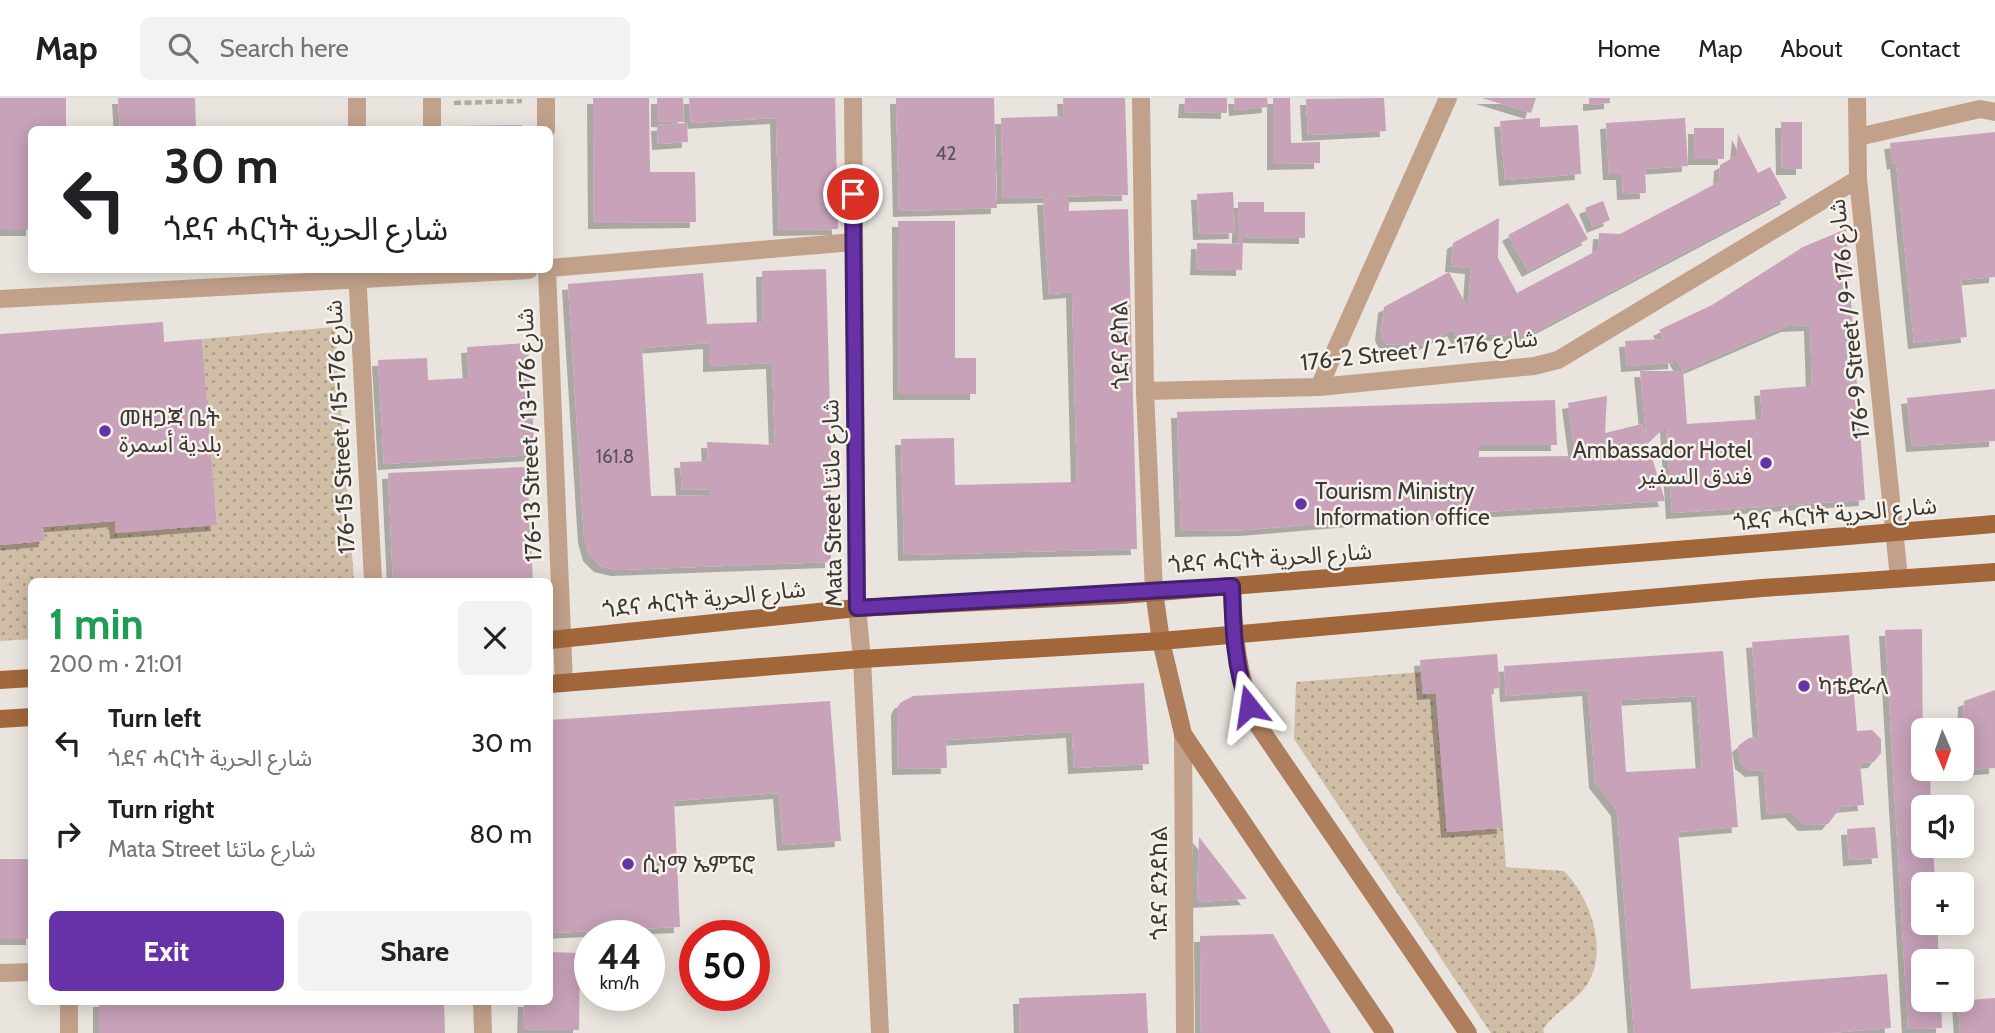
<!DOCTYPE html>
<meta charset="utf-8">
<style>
body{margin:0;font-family:Cabin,"Noto Sans Arabic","Noto Sans Ethiopic",sans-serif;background:#f2f2f2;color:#202124;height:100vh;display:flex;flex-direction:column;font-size:26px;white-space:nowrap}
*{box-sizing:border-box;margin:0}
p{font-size:23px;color:#757577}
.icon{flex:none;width:38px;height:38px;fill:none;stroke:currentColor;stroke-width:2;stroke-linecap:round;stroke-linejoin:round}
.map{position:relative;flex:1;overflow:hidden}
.details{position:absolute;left:28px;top:480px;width:525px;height:427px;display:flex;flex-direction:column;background:#fff;border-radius:10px;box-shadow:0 4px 18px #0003}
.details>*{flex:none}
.guide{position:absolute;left:28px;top:28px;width:525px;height:147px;border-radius:10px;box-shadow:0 4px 18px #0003;background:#fff;color:#202124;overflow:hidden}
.needle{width:46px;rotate:178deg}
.controls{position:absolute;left:1911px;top:620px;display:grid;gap:14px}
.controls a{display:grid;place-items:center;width:63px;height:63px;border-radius:10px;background:#fff;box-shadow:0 4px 18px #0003;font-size:35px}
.speed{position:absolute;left:574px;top:822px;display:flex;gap:14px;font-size:35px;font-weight:700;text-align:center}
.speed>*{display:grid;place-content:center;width:91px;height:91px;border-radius:50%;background:#fff;box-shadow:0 4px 18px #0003;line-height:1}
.speed small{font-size:18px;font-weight:400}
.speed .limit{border:10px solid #d22;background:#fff;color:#111}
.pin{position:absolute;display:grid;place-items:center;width:60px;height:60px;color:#fff;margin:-30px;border:4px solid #fff;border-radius:50%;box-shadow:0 2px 7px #0007}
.me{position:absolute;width:77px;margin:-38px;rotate:345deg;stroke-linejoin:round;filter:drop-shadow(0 0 5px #0008)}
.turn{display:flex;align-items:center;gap:24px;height:147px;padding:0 21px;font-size:32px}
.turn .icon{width:91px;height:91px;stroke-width:2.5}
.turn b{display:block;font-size:49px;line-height:60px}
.round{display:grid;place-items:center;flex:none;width:74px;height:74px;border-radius:10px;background:#f2f2f2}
.head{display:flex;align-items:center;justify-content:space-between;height:119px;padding:0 21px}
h1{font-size:42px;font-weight:700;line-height:52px;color:#1e9e55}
.cta{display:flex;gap:14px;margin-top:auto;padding:14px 21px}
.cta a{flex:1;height:80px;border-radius:10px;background:#6731a8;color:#fff;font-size:28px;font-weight:700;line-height:80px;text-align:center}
.cta a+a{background:#f2f2f2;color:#202124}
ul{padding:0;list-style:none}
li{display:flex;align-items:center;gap:21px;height:91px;padding:0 21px}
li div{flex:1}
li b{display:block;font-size:26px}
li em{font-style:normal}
header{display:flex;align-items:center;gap:42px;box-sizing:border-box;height:98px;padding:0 35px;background:#fff;border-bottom:2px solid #e0e0e0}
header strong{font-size:33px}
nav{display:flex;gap:38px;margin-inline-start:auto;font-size:24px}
.search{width:490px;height:63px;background:#f2f2f2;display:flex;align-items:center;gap:18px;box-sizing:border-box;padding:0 24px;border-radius:10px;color:#757577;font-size:26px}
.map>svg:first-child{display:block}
.green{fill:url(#green-dots)}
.building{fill:#c7a2b9;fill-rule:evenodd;filter:url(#shadow)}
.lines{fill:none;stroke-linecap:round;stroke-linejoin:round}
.path{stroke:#aeaaa4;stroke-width:4.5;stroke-dasharray:7 3.5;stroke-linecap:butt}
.minor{stroke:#c2a18a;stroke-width:18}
.tertiary{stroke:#c2a18a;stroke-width:18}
.secondary{stroke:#af7f5d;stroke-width:18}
.primary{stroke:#a1673a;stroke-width:18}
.route-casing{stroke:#43206d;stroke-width:18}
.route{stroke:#6731a8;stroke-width:12}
.poi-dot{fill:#6731a8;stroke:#f6f1ea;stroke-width:2.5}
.labels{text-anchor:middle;stroke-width:5;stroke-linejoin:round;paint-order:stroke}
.number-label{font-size:19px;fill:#5e5357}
.street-label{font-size:23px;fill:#3b3936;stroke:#f6f1ea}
.poi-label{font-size:23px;fill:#3b3936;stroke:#f6f1ea;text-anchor:start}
</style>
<header>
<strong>Map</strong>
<div class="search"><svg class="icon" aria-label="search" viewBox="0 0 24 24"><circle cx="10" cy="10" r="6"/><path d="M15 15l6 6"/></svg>Search here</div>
<nav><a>Home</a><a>Map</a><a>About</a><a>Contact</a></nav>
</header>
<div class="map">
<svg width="1995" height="935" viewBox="0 0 1995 935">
<defs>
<pattern id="green-dots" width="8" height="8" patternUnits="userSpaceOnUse" patternTransform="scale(1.75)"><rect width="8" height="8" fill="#d0bda5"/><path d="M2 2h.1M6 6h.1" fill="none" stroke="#aa9b87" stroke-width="1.8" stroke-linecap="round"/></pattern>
<filter id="shadow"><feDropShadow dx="-6" dy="6" stdDeviation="0" flood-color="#0004"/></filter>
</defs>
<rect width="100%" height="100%" fill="#e9e4dd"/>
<path class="green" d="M 335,229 L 354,483 L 32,483 L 31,541 L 0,543 L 0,447 L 45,443 L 43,429 L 115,423 L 116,434 L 217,426 L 202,241 Z
M 1421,574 L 1423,596 L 1436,595 L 1447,734 L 1503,730 L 1506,769 L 1564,773 C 1589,798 1609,851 1588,885 C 1575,905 1556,913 1543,931 L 1544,935 L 1491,935 L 1294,641 L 1296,584 Z"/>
<path class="building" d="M 0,0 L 66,0 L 66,32 L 32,32 L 32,132 L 0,132 Z
M 118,0 L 195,0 L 196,32 L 120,32 Z
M 593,0 L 649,0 L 650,74 L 695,74 L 696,124 L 594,125 Z
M 657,0 L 683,0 L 684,24 L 657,23 Z
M 689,0 L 835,0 L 838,131 L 779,132 L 776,20 L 691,25 Z
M 896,0 L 994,0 L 997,110 L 899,113 Z
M 1063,0 L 1125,0 L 1128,97 L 1003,100 L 1001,20 L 1064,18 Z
M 1185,0 L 1227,0 L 1227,15 L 1184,14 Z
M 1234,0 L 1267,0 L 1268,9 L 1235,12 Z
M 1273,0 L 1290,0 L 1291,45 L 1320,44 L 1320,65 L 1273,66 Z
M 1384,0 L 1386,33 L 1308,37 L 1306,1 Z
M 1482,0 L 1536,0 L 1531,15 Z
M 1589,0 L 1610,0 L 1610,5 L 1589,7 Z
M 1540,20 L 1540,29 L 1578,27 L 1581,76 L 1505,82 L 1500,23 Z
M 1685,20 L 1688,68 L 1645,71 L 1646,95 L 1623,96 L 1622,76 L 1609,76 L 1606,25 Z
M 1781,24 L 1802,24 L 1802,71 L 1782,71 Z
M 687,25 L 688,44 L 658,46 L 657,27 Z
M 522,27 L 523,32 L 454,32 L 454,28 Z
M 1694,30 L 1724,30 L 1724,61 L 1694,61 Z
M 1995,34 L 1995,179 L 1961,182 L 1967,239 L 1914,245 L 1896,65 L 1893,66 L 1890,45 Z
M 1738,36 L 1758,75 L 1770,69 L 1787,100 L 1525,239 L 1482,236 L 1461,247 L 1453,232 L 1421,248 L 1386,246 L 1381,237 L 1384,209 L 1449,174 L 1468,211 L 1471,170 L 1451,168 L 1453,145 L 1499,120 L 1498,160 L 1517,195 L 1598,152 L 1599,135 L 1620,136 L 1719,84 L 1720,67 L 1736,58 Z
M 1233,94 L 1235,135 L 1199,136 L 1197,96 Z
M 1069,100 L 1069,113 L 1128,111 L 1137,451 L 904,457 L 901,341 L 954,340 L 955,387 L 1077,384 L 1072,194 L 1049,196 L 1043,101 Z
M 1603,103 L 1610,122 L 1593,129 L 1585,110 Z
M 1238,104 L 1264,104 L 1264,114 L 1305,114 L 1305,140 L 1243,139 L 1242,172 L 1196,171 L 1197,145 L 1238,146 Z
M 1568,105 L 1588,141 L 1528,173 L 1508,137 Z
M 898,123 L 955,123 L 955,260 L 976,260 L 976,296 L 899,296 Z
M 1846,131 L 1865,402 L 1672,415 L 1666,328 L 1647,346 L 1640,273 L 1683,273 L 1674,258 L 1674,265 L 1627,268 L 1625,243 L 1664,241 L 1659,232 L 1712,207 L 1803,149 ZM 1810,227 L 1812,288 L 1760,292 L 1762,321 L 1687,326 L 1683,273 L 1787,228 Z
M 826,171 L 831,345 L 831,464 L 617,472 L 600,468 L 589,457 L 584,439 L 568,186 L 703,175 L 707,226 L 763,224 L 762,173 ZM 709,245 L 709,268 L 772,265 L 775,347 L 707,344 L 708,363 L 680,364 L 682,392 L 710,391 L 710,397 L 651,398 L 642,250 Z
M 163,224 L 164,244 L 202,241 L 217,427 L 116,435 L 115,423 L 43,429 L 45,443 L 0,447 L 0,236 Z
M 528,245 L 535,357 L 384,366 L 378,262 L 427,260 L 428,282 L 469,280 L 467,249 Z
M 1995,291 L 1995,343 L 1912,348 L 1907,300 Z
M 1607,298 L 1605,335 L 1642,326 L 1665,403 L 1414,418 L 1246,432 L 1181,433 L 1177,314 L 1555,302 L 1557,347 L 1479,347 L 1479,359 L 1575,358 L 1568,305 Z
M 527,369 L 533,483 L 393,483 L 388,375 Z
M 1922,531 L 1923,670 L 1962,670 L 1964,603 L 1995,592 L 1995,670 L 1930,675 L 1931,709 L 1923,709 L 1923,747 L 1933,747 L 1935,786 L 1923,786 L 1923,824 L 1937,824 L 1939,863 L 1923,863 L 1923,901 L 1941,901 L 1942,930 L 1908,931 L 1885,532 Z
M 1849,537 L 1857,633 L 1872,632 L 1881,641 L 1881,655 L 1874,664 L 1860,665 L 1864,707 L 1841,709 L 1828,726 L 1804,727 L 1791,714 L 1767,716 L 1764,672 L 1751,673 L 1741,665 L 1738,648 L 1749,640 L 1759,639 L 1752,544 Z
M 1723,553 L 1738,729 L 1678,734 L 1691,891 L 1887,876 L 1891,930 L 1829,935 L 1634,935 L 1617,712 L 1595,684 L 1588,592 L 1506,598 L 1504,568 ZM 1697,598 L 1702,670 L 1626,674 L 1621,602 Z
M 1497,556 L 1500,590 L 1491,591 L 1503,730 L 1447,734 L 1436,595 L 1423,596 L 1420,562 Z
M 1144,585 L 1149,666 L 1074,670 L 1072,634 L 946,642 L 947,670 L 898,671 L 897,611 L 900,605 L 913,598 Z
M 830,603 L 841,743 L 783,747 L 779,695 L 674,703 L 680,829 L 550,835 L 550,622 Z
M 1875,729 L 1878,760 L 1849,762 L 1847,731 Z
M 1199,739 L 1247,801 L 1197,804 Z
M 0,761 L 32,761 L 32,841 L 0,841 Z
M 1273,836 L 1331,935 L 1201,935 L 1200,838 Z
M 550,854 L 580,855 L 579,932 L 523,931 L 524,903 L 550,903 Z
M 1146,895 L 1148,935 L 1020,935 L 1019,900 Z
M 1995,900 L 1995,935 L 1960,935 L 1958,903 Z
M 99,903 L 444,903 L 445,935 L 99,935 Z"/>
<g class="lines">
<path class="path" d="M 454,5 L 522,3"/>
<path class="minor" d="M 357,0 L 357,32
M 432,0 L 432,32
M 546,0 L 546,32
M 853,0 L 857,510
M 1141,0 L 1145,293 L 1154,493
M 1857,0 L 1858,81 L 1899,480
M 1858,39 L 1980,11 L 1995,14
M 550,170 L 853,144
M 357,172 L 373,483
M 547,172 L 564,585
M 0,201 L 529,172
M 1319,289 L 1448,0
M 1145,293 L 1319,289 L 1534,268 L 1558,262 L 1858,81
M 1183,636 L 1185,935
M 0,875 L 32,874
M 482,903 L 483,935
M 69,935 L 69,903"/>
<path class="tertiary" d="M 857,510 L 862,561 L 880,935"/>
<path class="secondary" d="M 1232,488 C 1233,535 1238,579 1255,623 L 1468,935
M 1154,493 L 1161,543 L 1183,636 L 1385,935"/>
<path class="primary" d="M 550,542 L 857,510 L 1121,497 L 1995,426
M 0,582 L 32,580
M 550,586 L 862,561 L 1161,543 L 1762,490 L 1995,474
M 0,621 L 32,619"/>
</g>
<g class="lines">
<defs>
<path id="route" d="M 853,96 L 857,510 L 1232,488 C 1233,528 1234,570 1249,608"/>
</defs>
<use href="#route" class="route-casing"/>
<use href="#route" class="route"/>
</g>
<g class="poi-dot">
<circle cx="105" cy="333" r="7"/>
<circle cx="1766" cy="365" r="7"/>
<circle cx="1301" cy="406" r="7"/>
<circle cx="1804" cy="588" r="7"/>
<circle cx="628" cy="766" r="7"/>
</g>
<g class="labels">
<g class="number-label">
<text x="946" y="62">42</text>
<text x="615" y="365">161.8</text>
</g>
<g class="street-label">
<text transform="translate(1849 221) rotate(-96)" y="8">176-9 Street / شارع 176-9</text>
<text transform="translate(1120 247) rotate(-91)" y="8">ጎደና ደከል</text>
<text transform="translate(1419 252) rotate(-6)" y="8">176-2 Street / شارع 176-2</text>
<text transform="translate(340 329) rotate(-93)" y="8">176-15 Street / شارع 176-15</text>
<text transform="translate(529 337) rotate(-92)" y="8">176-13 Street / شارع 176-13</text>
<text transform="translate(832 405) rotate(-91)" y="8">Mata Street شارع ماتئا</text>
<text transform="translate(1835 416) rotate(-5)" y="8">ጎደና ሓርነት شارع الحرية</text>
<text transform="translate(1270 460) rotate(-4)" y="8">ጎደና ሓርነት شارع الحرية</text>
<text transform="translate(704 501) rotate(-6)" y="8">ጎደና ሓርነት شارع الحرية</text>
<text transform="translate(1159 785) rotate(-90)" y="8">ጎደና ደንደከል</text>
</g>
<g class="poi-label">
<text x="119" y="328">መዘጋጃ ቤት<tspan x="119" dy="26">بلدية أسمرة</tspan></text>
<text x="1752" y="360" text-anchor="end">Ambassador Hotel<tspan x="1752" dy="26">فندق السفير</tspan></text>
<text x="1315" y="401">Tourism Ministry<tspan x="1315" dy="26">Information office</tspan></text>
<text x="1818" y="596">ካቴድራለ</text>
<text x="642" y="774">ሲነማ ኤምፔሮ</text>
</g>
</g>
</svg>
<div class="controls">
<a><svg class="needle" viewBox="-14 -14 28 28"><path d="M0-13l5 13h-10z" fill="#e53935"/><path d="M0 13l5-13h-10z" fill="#757577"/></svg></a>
<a><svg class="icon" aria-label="sound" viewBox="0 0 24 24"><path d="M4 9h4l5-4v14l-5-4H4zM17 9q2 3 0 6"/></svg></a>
<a>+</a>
<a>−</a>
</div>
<div class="speed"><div>44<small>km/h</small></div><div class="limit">50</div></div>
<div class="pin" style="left:853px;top:96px;background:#d93025"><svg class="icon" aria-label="arrive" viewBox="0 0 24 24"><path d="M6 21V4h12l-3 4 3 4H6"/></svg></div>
<svg class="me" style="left:1249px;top:608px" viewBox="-20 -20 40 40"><path d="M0-17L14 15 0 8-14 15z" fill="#6731a8" stroke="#fff" stroke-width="4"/></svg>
<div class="guide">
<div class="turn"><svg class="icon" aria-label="left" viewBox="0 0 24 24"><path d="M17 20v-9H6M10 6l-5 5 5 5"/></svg><div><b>30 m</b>ጎደና ሓርነት شارع الحرية</div></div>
</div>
<section class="details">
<div class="head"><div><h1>1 min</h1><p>200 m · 21:01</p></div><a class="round"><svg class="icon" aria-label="close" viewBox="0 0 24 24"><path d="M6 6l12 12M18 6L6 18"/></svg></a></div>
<ul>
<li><svg class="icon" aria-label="left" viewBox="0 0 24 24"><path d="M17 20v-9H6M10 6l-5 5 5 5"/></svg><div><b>Turn left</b><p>ጎደና ሓርነት شارع الحرية</p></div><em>30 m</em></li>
<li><svg class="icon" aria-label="right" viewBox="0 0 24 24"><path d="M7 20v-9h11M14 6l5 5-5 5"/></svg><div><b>Turn right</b><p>Mata Street شارع ماتئا</p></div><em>80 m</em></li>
</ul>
<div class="cta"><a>Exit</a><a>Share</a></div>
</section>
</div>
